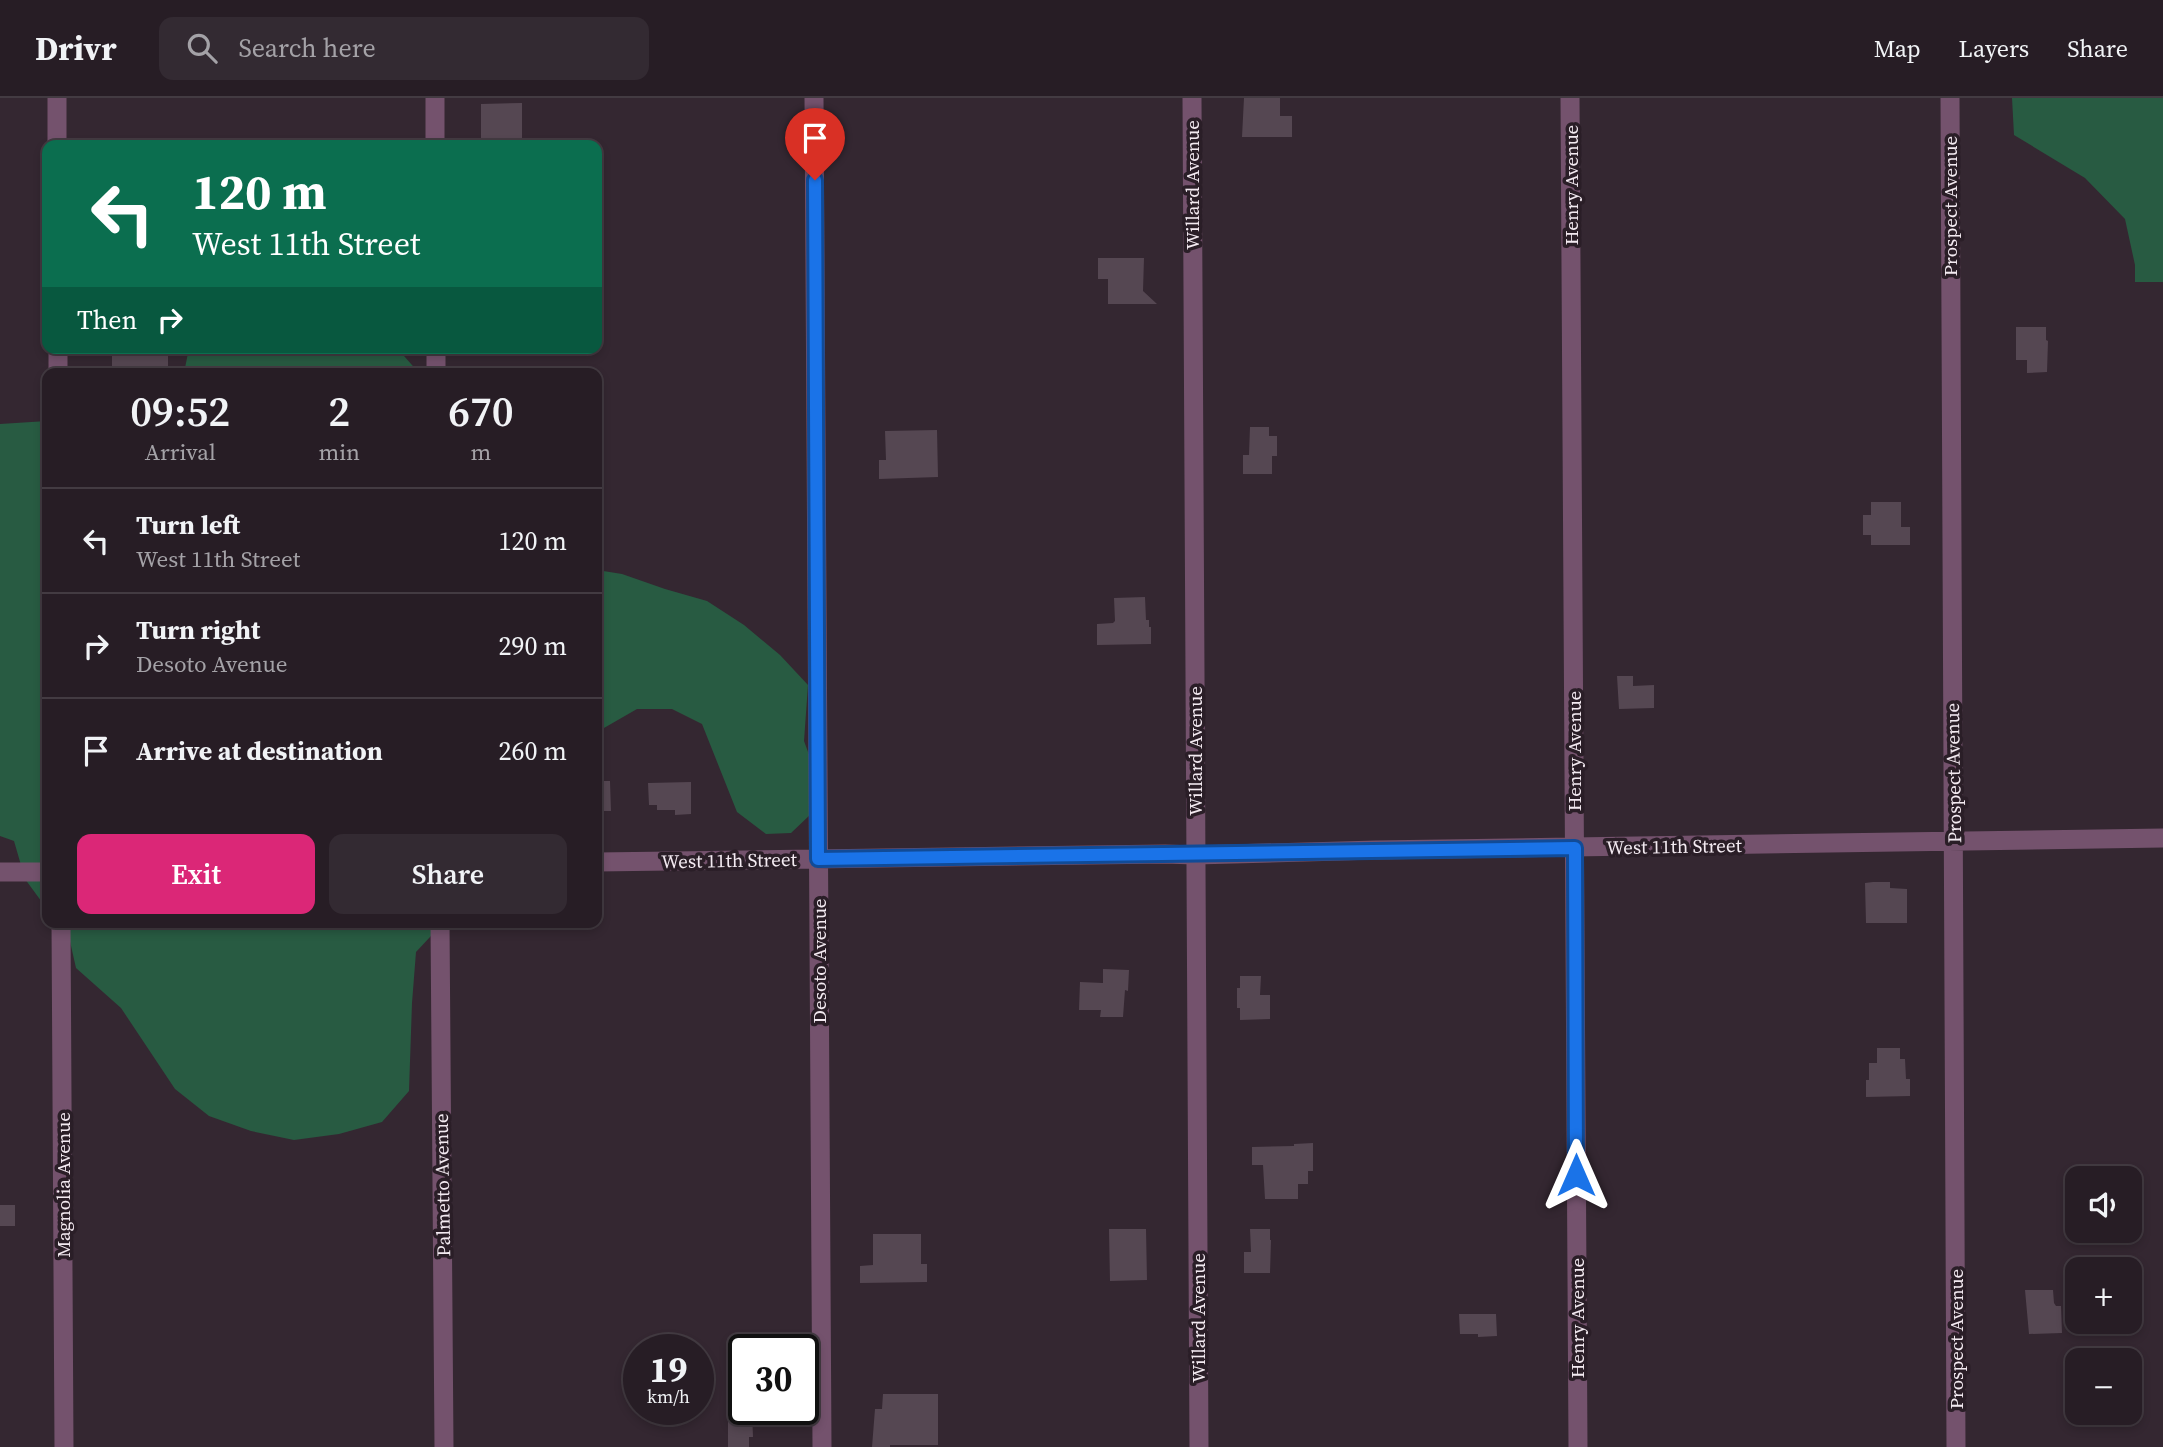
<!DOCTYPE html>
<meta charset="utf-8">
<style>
body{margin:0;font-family:"Source Serif 4",serif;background:#332a32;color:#f1f3f6;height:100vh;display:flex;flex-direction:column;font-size:26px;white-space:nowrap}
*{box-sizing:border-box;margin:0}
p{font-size:23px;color:#a4a2a7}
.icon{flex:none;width:38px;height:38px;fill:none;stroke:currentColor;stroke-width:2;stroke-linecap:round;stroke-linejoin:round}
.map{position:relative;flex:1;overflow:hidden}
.details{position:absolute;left:42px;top:270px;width:560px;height:560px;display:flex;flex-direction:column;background:#271d25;border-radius:14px;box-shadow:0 4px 10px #0003,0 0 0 2px #433b42}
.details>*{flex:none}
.banner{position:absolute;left:42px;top:42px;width:560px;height:214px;border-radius:14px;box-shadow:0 4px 10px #0003,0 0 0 2px #433b42;background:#0b6e4f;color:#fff;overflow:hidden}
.fabs{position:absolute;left:2065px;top:1068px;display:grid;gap:14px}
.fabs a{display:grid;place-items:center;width:77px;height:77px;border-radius:14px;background:#271d25;box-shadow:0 4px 10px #0003,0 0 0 2px #433b42;font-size:35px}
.speed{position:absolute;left:623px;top:1236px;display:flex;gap:14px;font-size:35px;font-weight:700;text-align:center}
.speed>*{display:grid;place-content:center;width:91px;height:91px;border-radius:50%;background:#271d25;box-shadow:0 4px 10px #0003,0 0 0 2px #433b42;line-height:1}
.speed small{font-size:18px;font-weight:400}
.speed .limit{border:4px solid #111;border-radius:10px;background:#fff;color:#111}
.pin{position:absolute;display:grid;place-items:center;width:60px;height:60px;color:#fff;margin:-72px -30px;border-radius:50% 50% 50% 0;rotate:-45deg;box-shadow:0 0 7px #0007}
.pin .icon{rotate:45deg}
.me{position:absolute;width:77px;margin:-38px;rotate:0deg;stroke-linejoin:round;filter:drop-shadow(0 0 5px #0008)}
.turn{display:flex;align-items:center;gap:24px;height:147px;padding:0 35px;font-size:32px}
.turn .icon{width:91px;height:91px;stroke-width:2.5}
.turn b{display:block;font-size:49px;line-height:60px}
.then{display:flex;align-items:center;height:66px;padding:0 35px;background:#0003;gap:14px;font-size:26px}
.eta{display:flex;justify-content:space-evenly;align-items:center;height:119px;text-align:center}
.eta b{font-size:42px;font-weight:600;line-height:49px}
.cta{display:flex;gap:14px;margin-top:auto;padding:14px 35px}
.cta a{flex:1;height:80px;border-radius:14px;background:#db2777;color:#fff;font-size:28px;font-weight:600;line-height:80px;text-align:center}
.cta a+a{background:#332a32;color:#f1f3f6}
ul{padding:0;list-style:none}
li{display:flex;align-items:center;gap:21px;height:105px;padding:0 35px;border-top:2px solid #433b42}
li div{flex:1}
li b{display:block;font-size:26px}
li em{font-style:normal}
header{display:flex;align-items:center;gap:42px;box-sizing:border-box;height:98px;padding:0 35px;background:#271d25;border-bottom:2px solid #433b42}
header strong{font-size:33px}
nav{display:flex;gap:38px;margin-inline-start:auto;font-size:24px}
.search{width:490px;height:63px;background:#332a32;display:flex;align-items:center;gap:18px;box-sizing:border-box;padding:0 24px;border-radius:14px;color:#a4a2a7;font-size:26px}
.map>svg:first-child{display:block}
.green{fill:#285b42}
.building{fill:#554752}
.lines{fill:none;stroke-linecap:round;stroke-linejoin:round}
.street{stroke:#74526d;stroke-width:19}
.route-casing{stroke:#114b97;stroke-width:18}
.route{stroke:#1a73e8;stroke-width:12}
.labels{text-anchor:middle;stroke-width:7;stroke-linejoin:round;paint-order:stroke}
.street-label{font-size:19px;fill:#f3eaf1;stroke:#2a1e27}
</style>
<header>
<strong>Drivr</strong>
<div class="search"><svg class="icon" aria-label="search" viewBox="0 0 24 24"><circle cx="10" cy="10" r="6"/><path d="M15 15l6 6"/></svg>Search here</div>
<nav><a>Map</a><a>Layers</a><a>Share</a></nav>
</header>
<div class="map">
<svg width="2163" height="1349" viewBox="0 0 2163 1349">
<rect width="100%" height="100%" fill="#342731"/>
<path class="green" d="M 2012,0 L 2163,0 L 2163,184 L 2135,184 L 2135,167 L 2125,121 L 2085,80 L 2014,37 Z
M 189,250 L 397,250 L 419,275 L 184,275 Z
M 47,323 L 47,811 L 25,781 L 14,743 L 0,738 L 0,326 Z
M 597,472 L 622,476 L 665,491 L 707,503 L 744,527 L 780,557 L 808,587 L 804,643 L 811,662 L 812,715 L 791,735 L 766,736 L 737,714 L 702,626 L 672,611 L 637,611 L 597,634 Z
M 57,824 L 444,824 L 416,854 L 412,905 L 409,993 L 382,1024 L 339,1036 L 294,1042 L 251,1033 L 209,1018 L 175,991 L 121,910 L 76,870 L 69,839 Z"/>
<path class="building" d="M 1244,0 L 1280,0 L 1280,18 L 1292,18 L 1292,39 L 1242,39 Z
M 522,5 L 522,47 L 488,47 L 488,40 L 481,40 L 481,6 Z
M 1098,160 L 1144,160 L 1143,193 L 1157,206 L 1108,206 L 1108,181 L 1098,181 Z
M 2016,229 L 2046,229 L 2046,242 L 2048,243 L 2047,274 L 2027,275 L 2027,262 L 2016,262 Z
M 112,251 L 150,251 L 150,254 L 168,254 L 168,275 L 129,275 L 129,268 L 112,268 Z
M 1250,329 L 1269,329 L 1269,338 L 1277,338 L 1277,358 L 1272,358 L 1272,376 L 1243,376 L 1243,357 L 1249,357 Z
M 937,332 L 938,379 L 879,381 L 879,362 L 886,362 L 885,333 Z
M 1871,404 L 1901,404 L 1901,429 L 1910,429 L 1910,447 L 1871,447 L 1871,437 L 1863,437 L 1863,417 L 1871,417 Z
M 1145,499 L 1146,522 L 1149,522 L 1149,529 L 1151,529 L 1151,546 L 1097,547 L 1097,526 L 1113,525 L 1115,523 L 1114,500 Z
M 1617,578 L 1633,578 L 1633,588 L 1654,587 L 1654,610 L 1619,611 Z
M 597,683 L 610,683 L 611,713 L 597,713 Z
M 691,684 L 691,716 L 675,717 L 675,712 L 657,712 L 657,707 L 649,707 L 648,685 Z
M 1873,784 L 1890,784 L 1890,790 L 1907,791 L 1907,825 L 1866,825 L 1865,785 Z
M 1103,871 L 1129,872 L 1128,893 L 1125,892 L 1123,919 L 1100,919 L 1101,912 L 1079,912 L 1080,884 L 1103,885 Z
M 1240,878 L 1261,878 L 1260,897 L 1270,897 L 1270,921 L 1240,922 L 1240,910 L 1237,910 L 1237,890 L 1240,890 Z
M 1877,950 L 1900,950 L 1900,961 L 1905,961 L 1906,981 L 1910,981 L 1910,998 L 1866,999 L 1866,982 L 1869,982 L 1869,965 L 1877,965 Z
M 1313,1045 L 1313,1073 L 1308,1073 L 1308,1086 L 1298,1086 L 1298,1101 L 1265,1101 L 1263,1067 L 1252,1067 L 1252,1049 L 1294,1048 L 1294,1046 Z
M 0,1107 L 15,1107 L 15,1128 L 0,1128 Z
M 1109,1131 L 1146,1131 L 1147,1182 L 1110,1183 Z
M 1250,1131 L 1270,1131 L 1270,1142 L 1271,1142 L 1270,1175 L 1244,1175 L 1244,1154 L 1251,1154 Z
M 873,1136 L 921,1136 L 921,1166 L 927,1166 L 927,1184 L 860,1185 L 860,1168 L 873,1167 Z
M 2025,1192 L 2053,1192 L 2054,1205 L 2056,1208 L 2061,1208 L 2062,1235 L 2029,1236 Z
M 1459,1216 L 1496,1216 L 1497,1238 L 1478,1239 L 1478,1236 L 1460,1236 Z
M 883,1296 L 938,1296 L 938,1347 L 890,1347 L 890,1349 L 872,1349 L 875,1311 L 882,1311 Z
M 728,1313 L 752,1313 L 753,1339 L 749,1339 L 749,1349 L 728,1349 Z"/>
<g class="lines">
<path class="street" d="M 57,0 L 57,47
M 435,0 L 435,47
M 814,0 L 822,1349
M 1192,0 L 1199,1349
M 1570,0 L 1578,1349
M 1950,0 L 1956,1349
M 58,250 L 58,275
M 436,250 L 436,275
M 597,764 L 1165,756 L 1195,757 L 1376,752 L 2163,740
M 0,774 L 47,774
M 61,824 L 64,1349
M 440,824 L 444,1349"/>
</g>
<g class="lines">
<defs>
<path id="route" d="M 815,82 L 818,761 L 1575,750 L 1576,1077"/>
</defs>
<use href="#route" class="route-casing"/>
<use href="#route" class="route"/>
</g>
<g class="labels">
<g class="street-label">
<text transform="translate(1192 87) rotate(-90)" y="7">Willard Avenue</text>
<text transform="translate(1571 87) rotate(-90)" y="7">Henry Avenue</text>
<text transform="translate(1950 108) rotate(-90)" y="7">Prospect Avenue</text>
<text transform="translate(1195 653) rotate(-90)" y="7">Willard Avenue</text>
<text transform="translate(1574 653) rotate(-90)" y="7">Henry Avenue</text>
<text transform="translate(1953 675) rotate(-91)" y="7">Prospect Avenue</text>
<text transform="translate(1674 748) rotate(-1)" y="7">West 11th Street</text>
<text transform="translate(729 762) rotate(-1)" y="7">West 11th Street</text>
<text transform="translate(819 863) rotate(-90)" y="7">Desoto Avenue</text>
<text transform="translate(63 1087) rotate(-90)" y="7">Magnolia Avenue</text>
<text transform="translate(442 1087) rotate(-91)" y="7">Palmetto Avenue</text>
<text transform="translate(1198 1220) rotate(-90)" y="7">Willard Avenue</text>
<text transform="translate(1577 1220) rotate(-90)" y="7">Henry Avenue</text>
<text transform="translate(1956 1241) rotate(-90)" y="7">Prospect Avenue</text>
</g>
</g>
</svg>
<div class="fabs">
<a><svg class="icon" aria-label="sound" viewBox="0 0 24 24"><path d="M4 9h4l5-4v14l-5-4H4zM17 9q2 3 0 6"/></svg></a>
<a>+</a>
<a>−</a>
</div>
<div class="speed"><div>19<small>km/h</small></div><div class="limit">30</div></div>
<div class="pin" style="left:815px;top:82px;background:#d93025"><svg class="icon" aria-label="arrive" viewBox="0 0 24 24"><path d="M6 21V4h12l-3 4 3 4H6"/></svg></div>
<svg class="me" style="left:1576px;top:1077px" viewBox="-20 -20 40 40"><path d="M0-17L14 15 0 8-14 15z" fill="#1a73e8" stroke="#fff" stroke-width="4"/></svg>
<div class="banner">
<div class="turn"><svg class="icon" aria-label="left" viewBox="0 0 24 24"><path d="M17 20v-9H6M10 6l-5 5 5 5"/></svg><div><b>120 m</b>West 11th Street</div></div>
<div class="then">Then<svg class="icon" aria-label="right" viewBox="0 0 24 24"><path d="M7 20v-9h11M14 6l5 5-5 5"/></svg></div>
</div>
<section class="details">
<div class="eta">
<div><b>09:52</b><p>Arrival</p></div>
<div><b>2</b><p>min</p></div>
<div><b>670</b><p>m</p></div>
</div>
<ul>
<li><svg class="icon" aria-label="left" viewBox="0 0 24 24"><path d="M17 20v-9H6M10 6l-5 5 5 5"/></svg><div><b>Turn left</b><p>West 11th Street</p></div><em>120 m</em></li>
<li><svg class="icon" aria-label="right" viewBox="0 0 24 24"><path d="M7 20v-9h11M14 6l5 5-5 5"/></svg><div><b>Turn right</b><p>Desoto Avenue</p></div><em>290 m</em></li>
<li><svg class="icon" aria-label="arrive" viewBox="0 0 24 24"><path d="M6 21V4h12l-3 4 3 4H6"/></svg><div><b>Arrive at destination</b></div><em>260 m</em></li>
</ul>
<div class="cta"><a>Exit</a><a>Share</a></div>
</section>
</div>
